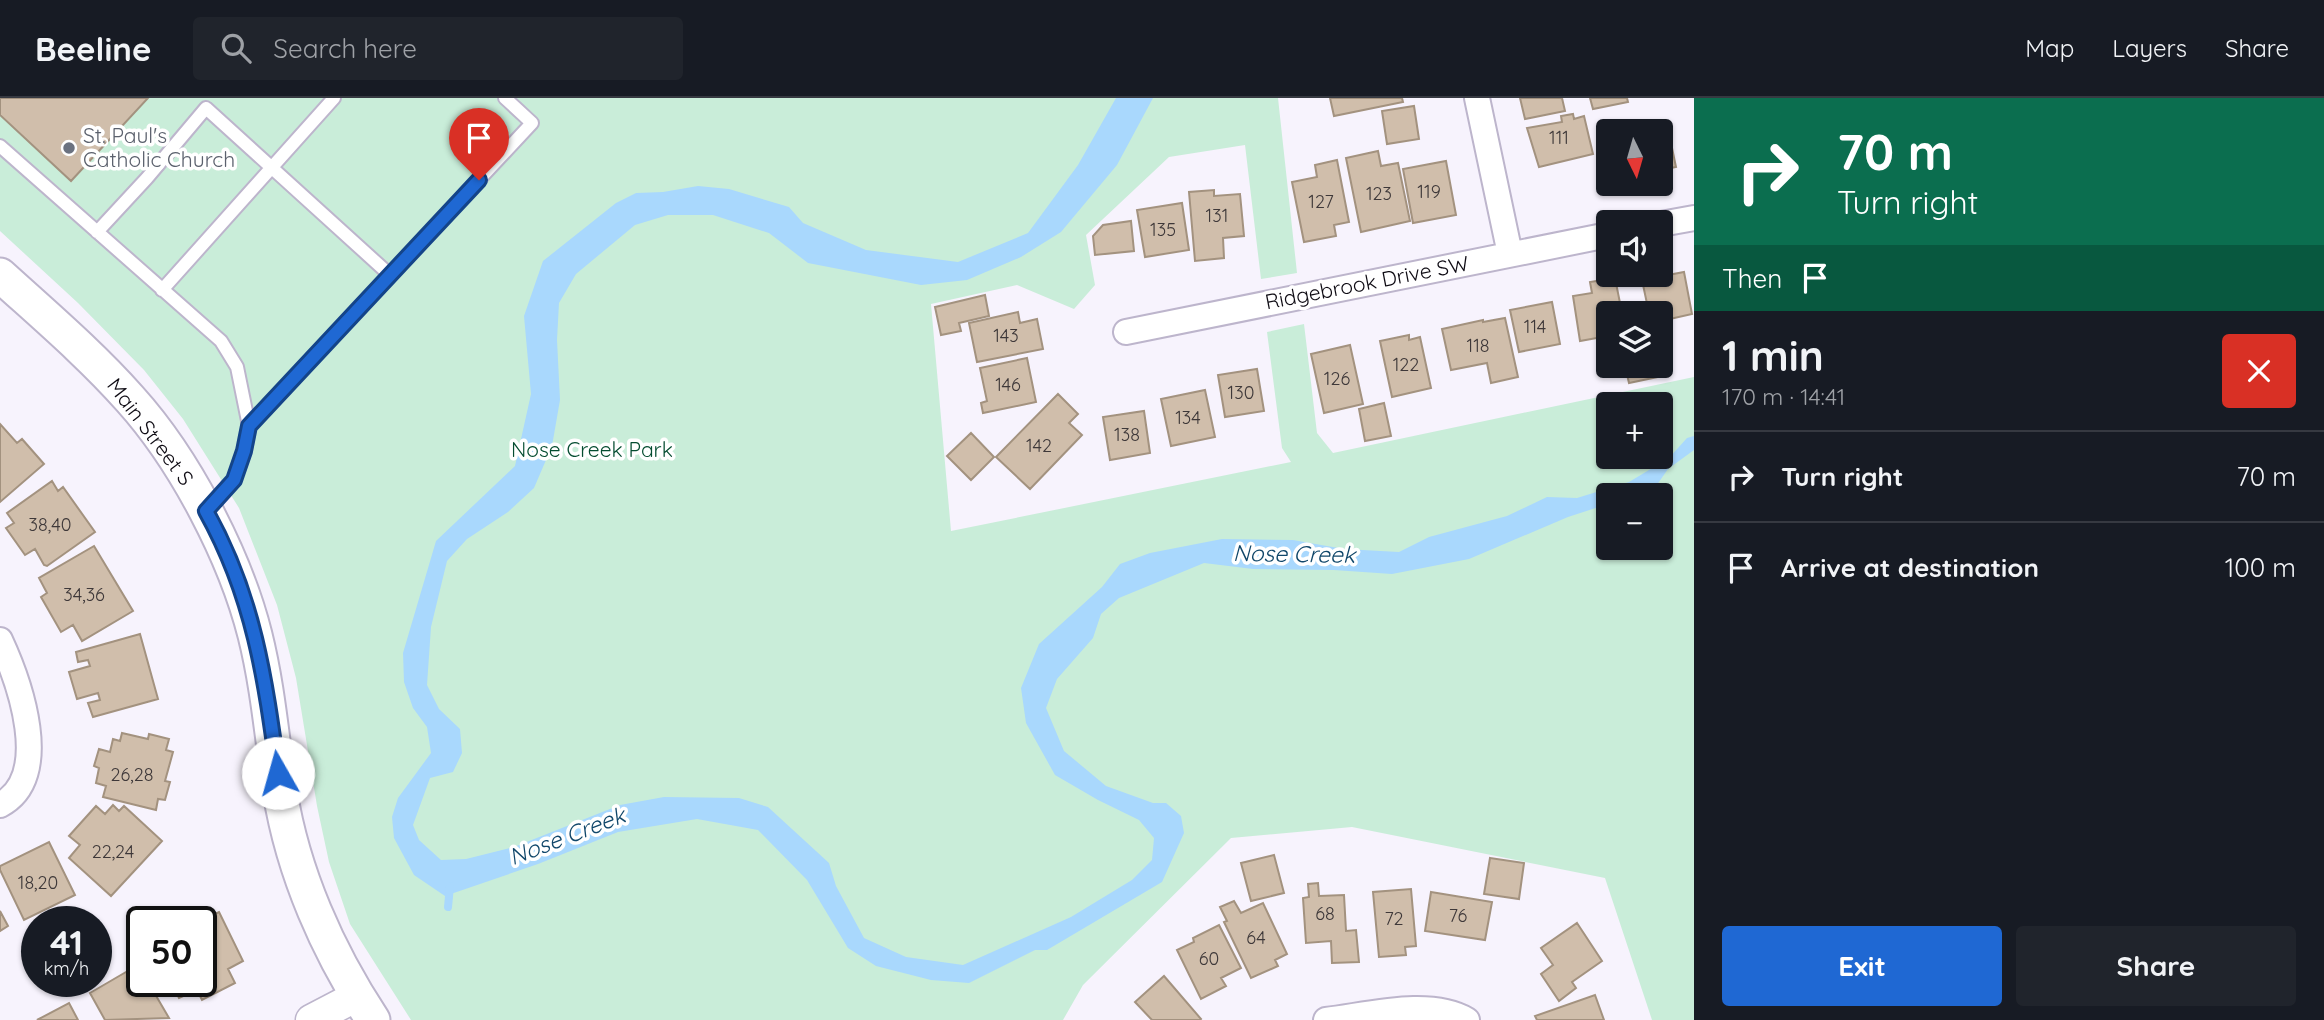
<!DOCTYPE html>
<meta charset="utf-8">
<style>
body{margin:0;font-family:Quicksand,sans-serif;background:#20242c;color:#f1f3f6;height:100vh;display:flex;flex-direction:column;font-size:26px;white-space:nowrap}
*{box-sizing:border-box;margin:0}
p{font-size:23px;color:#9ea1a6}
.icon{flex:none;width:38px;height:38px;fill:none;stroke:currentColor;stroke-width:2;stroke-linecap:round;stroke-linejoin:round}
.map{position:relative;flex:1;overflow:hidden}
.panel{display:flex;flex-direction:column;background:#171b24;width:630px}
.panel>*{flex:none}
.banner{background:#0b6e4f;color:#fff;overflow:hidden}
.needle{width:46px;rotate:175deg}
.fabs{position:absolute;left:1596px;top:21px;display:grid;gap:14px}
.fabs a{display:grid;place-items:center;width:77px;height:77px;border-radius:7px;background:#171b24;box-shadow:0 2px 5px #0004;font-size:35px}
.speed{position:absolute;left:21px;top:808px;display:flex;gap:14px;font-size:35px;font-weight:700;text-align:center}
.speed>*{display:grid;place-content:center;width:91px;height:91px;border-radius:50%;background:#171b24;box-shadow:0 2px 5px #0004;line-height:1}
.speed small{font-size:18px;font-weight:400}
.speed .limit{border:4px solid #111;border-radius:10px;background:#fff;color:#111}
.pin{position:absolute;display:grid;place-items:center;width:60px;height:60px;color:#fff;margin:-72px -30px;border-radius:50% 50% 50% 0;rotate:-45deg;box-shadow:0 0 7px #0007}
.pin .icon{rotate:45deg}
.me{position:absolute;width:77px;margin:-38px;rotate:353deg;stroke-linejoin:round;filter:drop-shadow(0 0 5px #0008)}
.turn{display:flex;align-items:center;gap:24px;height:147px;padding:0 28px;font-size:32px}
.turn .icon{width:91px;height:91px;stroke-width:2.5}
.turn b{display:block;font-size:49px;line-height:60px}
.then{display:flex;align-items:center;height:66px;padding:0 28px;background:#0003;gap:14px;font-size:26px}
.round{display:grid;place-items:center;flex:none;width:74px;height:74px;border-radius:7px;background:#20242c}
.head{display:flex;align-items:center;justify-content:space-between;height:119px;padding:0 28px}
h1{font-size:42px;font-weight:700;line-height:52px}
.button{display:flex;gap:14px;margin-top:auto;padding:14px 28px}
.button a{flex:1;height:80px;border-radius:7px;background:#1f68d3;color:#fff;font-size:28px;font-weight:700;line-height:80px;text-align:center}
.button a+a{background:#20242c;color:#f1f3f6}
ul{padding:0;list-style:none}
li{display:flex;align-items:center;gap:21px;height:91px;padding:0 28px;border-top:2px solid #363941}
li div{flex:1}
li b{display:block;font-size:26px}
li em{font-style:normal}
header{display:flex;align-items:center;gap:42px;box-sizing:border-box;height:98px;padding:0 35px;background:#171b24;border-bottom:2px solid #363941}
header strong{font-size:33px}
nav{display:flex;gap:38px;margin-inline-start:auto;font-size:24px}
.search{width:490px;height:63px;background:#20242c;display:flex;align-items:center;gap:18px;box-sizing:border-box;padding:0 24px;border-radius:7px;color:#9ea1a6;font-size:26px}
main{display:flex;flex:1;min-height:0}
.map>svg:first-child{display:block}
.green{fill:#c9edd9;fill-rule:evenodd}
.water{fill:#a9d8fd}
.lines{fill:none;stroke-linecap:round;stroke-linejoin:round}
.stream{stroke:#a9d8fd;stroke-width:8}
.building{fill:#d0beab;stroke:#a3927f;stroke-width:2}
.service-casing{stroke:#bdb5cc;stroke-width:16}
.minor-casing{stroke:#bdb5cc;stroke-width:28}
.tertiary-casing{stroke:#bdb5cc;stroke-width:33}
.secondary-casing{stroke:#bdb5cc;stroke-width:37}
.service{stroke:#fff;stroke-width:12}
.minor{stroke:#fff;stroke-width:24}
.tertiary{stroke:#fff;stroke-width:30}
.secondary{stroke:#fff;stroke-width:33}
.route-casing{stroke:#144489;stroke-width:18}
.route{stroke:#1f68d3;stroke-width:12}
.worship-dot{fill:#6b7280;stroke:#fff;stroke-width:2.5}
.labels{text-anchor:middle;stroke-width:7;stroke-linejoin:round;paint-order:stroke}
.number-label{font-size:18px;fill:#3e3839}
.worship-label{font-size:21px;fill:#5b616d;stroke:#fff;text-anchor:start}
.street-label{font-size:21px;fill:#0e0b13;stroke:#fff}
.park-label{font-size:21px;fill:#054d31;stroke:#fff}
.water-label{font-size:23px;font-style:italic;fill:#10476a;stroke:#fff}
</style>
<header>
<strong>Beeline</strong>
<div class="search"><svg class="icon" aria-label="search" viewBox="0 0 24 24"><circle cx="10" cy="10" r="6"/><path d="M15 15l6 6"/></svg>Search here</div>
<nav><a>Map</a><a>Layers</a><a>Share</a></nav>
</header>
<main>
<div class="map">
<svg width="1694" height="922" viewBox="0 0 1694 922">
<rect width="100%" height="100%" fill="#f7f3fd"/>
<path class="green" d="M 0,0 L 1278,0 L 1297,175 L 1261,181 L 1245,47 L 1169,59 L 1086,137 L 1095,187 L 1074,211 L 1017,187 L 931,206 L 951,433 L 1291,364 L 1282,350 L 1267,234 L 1304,226 L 1317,335 L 1333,355 L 1694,279 L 1694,922 L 1652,922 L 1605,780 L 1352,729 L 1231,740 L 1083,887 L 1063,922 L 411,922 L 350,826 L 329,764 L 317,708 L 296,580 L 277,507 L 239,410 L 183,321 L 144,272 L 78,205 L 0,133 ZM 1608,306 L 1661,306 L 1661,359 L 1608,359 ZM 1608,397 L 1661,397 L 1661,450 L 1608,450 Z"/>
<path class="water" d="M 1116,0 L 1153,0 L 1117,67 L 1061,134 L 1021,159 L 967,182 L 921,187 L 808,165 L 769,135 L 713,117 L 668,117 L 635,127 L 576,176 L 559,205 L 557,242 L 560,302 L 552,348 L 534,390 L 508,414 L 467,441 L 447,463 L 431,529 L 427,587 L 439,611 L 460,631 L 462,655 L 453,674 L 430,680 L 413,727 L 419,742 L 441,762 L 466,761 L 514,749 L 620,707 L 664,699 L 739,700 L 768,709 L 829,765 L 836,788 L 864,840 L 906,859 L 963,867 L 1071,819 L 1132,782 L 1152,762 L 1154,740 L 1139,722 L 1098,702 L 1055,677 L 1026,625 L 1021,590 L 1039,546 L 1102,489 L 1120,466 L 1150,455 L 1222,441 L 1293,442 L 1344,451 L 1399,454 L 1429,439 L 1507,418 L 1547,399 L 1577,400 L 1629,384 L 1669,360 L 1687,340 L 1694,338 L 1694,352 L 1668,371 L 1654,391 L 1634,397 L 1608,397 L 1608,406 L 1568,419 L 1469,461 L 1392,476 L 1334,472 L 1253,471 L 1204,465 L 1119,500 L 1101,516 L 1093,540 L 1057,581 L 1046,610 L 1064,653 L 1106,688 L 1153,705 L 1166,705 L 1181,718 L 1184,735 L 1162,784 L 1047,852 L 1035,852 L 969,885 L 931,882 L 876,868 L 848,850 L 807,782 L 758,732 L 697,721 L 618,734 L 538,766 L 445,798 L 414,777 L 394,740 L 392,719 L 398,700 L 431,655 L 427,629 L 413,610 L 404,584 L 403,555 L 436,443 L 515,368 L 531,296 L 524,218 L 543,163 L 616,105 L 636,95 L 663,94 L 698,88 L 729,91 L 789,109 L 803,125 L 866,152 L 958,164 L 1028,135 L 1078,67 Z"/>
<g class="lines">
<path class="stream" d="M 448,809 L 450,788"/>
</g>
<path class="building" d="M 0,0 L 148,0 L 71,83 L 0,17 Z
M 1330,0 L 1402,0 L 1403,4 L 1334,18 Z
M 1520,0 L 1562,0 L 1565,13 L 1525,21 Z
M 1590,0 L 1627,0 L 1628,4 L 1593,11 Z
M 1414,8 L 1419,41 L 1387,46 L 1382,13 Z
M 1573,16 L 1574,21 L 1584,18 L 1593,56 L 1539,69 L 1527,30 L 1562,24 L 1561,18 Z
M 1668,31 L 1676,69 L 1661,72 L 1661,33 L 1657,33 Z
M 1378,53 L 1381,68 L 1398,65 L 1410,123 L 1361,134 L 1346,60 Z
M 1337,62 L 1349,124 L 1334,127 L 1336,138 L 1304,144 L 1292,84 L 1317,79 L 1315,67 Z
M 1446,63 L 1456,117 L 1413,125 L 1403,71 Z
M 1214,92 L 1214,98 L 1240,96 L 1244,138 L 1223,140 L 1224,160 L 1195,163 L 1189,94 Z
M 1182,105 L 1189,152 L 1145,159 L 1137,112 Z
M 1131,123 L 1134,153 L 1095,157 L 1093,138 L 1103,127 Z
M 1684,174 L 1692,216 L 1661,223 L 1661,215 L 1649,215 L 1642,182 Z
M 1615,180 L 1622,215 L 1608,215 L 1608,238 L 1580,243 L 1573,198 L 1592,195 L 1590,184 Z
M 985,197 L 989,218 L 959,225 L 961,233 L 941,237 L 935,209 Z
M 1552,204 L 1560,246 L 1519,254 L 1510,212 Z
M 1018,214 L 1020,225 L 1037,221 L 1043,251 L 977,264 L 969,225 Z
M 1505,220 L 1518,279 L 1491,285 L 1487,265 L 1451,272 L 1442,231 L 1483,222 L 1483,224 Z
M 1409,237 L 1409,242 L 1420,239 L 1431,290 L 1392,299 L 1380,243 Z
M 1350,247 L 1363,306 L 1324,315 L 1311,256 Z
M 1027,260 L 1036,304 L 983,315 L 981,305 L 987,303 L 980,270 Z
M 1625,268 L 1656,268 L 1658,279 L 1629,285 Z
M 1257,271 L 1264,313 L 1225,319 L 1218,277 Z
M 1205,292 L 1215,339 L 1171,348 L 1161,301 Z
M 1058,296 L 1078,316 L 1069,325 L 1082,337 L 1030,391 L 996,359 Z
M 1384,305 L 1391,338 L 1365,343 L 1359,311 Z
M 1144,313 L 1150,355 L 1110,362 L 1103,319 Z
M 0,326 L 17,345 L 22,341 L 44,366 L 0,404 Z
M 971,335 L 994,359 L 971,382 L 947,358 Z
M 52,383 L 58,393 L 63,389 L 95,434 L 47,468 L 44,467 L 35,451 L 25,457 L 6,430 L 14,425 L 7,415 Z
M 94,448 L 133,513 L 82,543 L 73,527 L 61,534 L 41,499 L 47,495 L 39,480 Z
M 140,536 L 158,601 L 93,619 L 88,605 L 100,602 L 98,595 L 77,601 L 69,574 L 90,568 L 88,562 L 78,564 L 76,554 Z
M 122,635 L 148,641 L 149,636 L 169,641 L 166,652 L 173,654 L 165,683 L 170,684 L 165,702 L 158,701 L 156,712 L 103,699 L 106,688 L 96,685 L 99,670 L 94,668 L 99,651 L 110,654 L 113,641 L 120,643 Z
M 113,707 L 119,713 L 124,708 L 162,743 L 111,798 L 69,760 L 80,747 L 69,738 L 96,708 L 105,716 Z
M 49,744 L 75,797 L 24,822 L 0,772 L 0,768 Z
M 1274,757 L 1284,795 L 1251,803 L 1241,765 Z
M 1490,760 L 1524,765 L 1519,801 L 1484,796 Z
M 1318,785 L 1319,798 L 1344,797 L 1346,833 L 1356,832 L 1359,864 L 1332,865 L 1331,843 L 1306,845 L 1303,800 L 1309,799 L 1308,786 Z
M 1411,791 L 1416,848 L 1405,849 L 1406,857 L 1379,859 L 1373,794 Z
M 1431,794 L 1492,804 L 1485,842 L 1425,833 Z
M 1234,803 L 1241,815 L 1263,805 L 1287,856 L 1275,862 L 1278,868 L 1251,880 L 1224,824 L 1227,823 L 1220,809 Z
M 0,813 L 8,828 L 0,833 Z
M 219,814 L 243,863 L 228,871 L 235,885 L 202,902 L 197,892 L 179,900 L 171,884 L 201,884 L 201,824 L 198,824 Z
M 1577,825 L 1602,863 L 1572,884 L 1576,890 L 1559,903 L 1541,876 L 1553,867 L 1541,850 Z
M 1219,827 L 1241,870 L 1221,880 L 1226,888 L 1201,901 L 1177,852 L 1194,844 L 1193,840 Z
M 138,867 L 142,873 L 142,884 L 148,884 L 169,920 L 105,922 L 90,895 Z
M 1164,878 L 1201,921 L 1200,922 L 1152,922 L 1135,904 Z
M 1595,897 L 1604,922 L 1537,922 L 1535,918 Z
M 69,905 L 78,922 L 37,922 Z"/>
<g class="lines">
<defs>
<path id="service" d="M 0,48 L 221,243 L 237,269 L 249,328 L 245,353 L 234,382 L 208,410
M 97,134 L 147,80 L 206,10 L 390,177
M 162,192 L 334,0
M 249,328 L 532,25 L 505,0"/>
<path id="minor" d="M 1477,0 L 1510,156
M 1661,126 L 1694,120
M 1126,234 L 1608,137
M 0,542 C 19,583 54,679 0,707
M 1326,922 C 1368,917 1430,900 1467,922"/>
<path id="tertiary" d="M 311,922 L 357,898"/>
<path id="secondary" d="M 0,177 C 44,217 90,256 130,301 C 185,362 235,458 255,537 C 268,589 272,641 280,694 C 293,775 328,854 373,922"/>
</defs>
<use href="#service" class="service-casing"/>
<use href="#minor" class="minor-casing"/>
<use href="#tertiary" class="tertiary-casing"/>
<use href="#secondary" class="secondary-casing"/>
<use href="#service" class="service"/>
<use href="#minor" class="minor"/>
<use href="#tertiary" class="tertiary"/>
<use href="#secondary" class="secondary"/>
</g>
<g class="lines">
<defs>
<path id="route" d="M 278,675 C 265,580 254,499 206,413 L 234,382 L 244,353 L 249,328 L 479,82"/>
</defs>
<use href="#route" class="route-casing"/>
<use href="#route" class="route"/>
</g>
<circle class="worship-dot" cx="69" cy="50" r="7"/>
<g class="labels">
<g class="number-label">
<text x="1559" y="46">111</text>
<text x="1429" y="100">119</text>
<text x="1379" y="102">123</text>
<text x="1321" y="110">127</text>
<text x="1217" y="124">131</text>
<text x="1163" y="138">135</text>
<text x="1535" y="235">114</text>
<text x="1006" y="244">143</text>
<text x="1478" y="254">118</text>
<text x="1406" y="273">122</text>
<text x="1337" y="287">126</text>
<text x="1008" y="293">146</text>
<text x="1241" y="301">130</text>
<text x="1188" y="326">134</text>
<text x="1127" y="343">138</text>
<text x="1039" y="354">142</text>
<text x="50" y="433">38,40</text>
<text x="84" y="503">34,36</text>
<text x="132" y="683">26,28</text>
<text x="113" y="760">22,24</text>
<text x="38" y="791">18,20</text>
<text x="1325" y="822">68</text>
<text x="1458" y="824">76</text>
<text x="1394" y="827">72</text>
<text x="1256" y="846">64</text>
<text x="1209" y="867">60</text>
</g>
<g class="worship-label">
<text x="83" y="45">St. Paul's<tspan x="83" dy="24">Catholic Church</tspan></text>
</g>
<g class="street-label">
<text transform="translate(1367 185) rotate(-11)" y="7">Ridgebrook Drive SW</text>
<text transform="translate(150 334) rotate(53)" y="7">Main Street S</text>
</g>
<g class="park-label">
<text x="592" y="359">Nose Creek Park</text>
</g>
<g class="water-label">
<text transform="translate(1294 456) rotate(1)" y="8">Nose Creek</text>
<text transform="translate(567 738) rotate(-21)" y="8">Nose Creek</text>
</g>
</g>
</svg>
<div class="fabs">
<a><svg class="needle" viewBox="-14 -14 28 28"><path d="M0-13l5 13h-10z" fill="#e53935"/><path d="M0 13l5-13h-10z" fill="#9ea1a6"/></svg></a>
<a><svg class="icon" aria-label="sound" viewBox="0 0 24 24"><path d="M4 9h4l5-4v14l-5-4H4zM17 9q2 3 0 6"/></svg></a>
<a><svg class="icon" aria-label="layers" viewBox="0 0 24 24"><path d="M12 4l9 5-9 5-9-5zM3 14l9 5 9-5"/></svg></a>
<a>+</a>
<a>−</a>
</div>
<div class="speed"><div>41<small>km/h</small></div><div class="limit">50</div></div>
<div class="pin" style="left:479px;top:82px;background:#d93025"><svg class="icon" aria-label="arrive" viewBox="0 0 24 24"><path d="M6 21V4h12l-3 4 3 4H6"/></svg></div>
<svg class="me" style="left:278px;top:675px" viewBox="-20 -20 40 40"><circle r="19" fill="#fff"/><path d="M0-13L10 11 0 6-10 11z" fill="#1f68d3"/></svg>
</div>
<section class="panel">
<div class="banner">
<div class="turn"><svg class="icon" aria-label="right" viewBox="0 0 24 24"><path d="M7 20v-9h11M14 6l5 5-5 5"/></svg><div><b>70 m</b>Turn right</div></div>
<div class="then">Then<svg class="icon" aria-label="arrive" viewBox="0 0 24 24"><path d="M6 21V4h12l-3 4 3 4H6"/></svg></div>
</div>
<div class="head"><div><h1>1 min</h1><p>170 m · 14:41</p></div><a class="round" style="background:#d93025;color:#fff"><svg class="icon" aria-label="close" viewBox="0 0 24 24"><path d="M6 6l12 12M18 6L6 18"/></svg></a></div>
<ul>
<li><svg class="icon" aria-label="right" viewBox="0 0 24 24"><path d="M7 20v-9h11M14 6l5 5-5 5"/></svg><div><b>Turn right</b></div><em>70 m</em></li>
<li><svg class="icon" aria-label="arrive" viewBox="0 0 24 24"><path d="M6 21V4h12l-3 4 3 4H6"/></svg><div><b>Arrive at destination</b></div><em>100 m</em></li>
</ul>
<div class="button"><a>Exit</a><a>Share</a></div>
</section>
</main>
